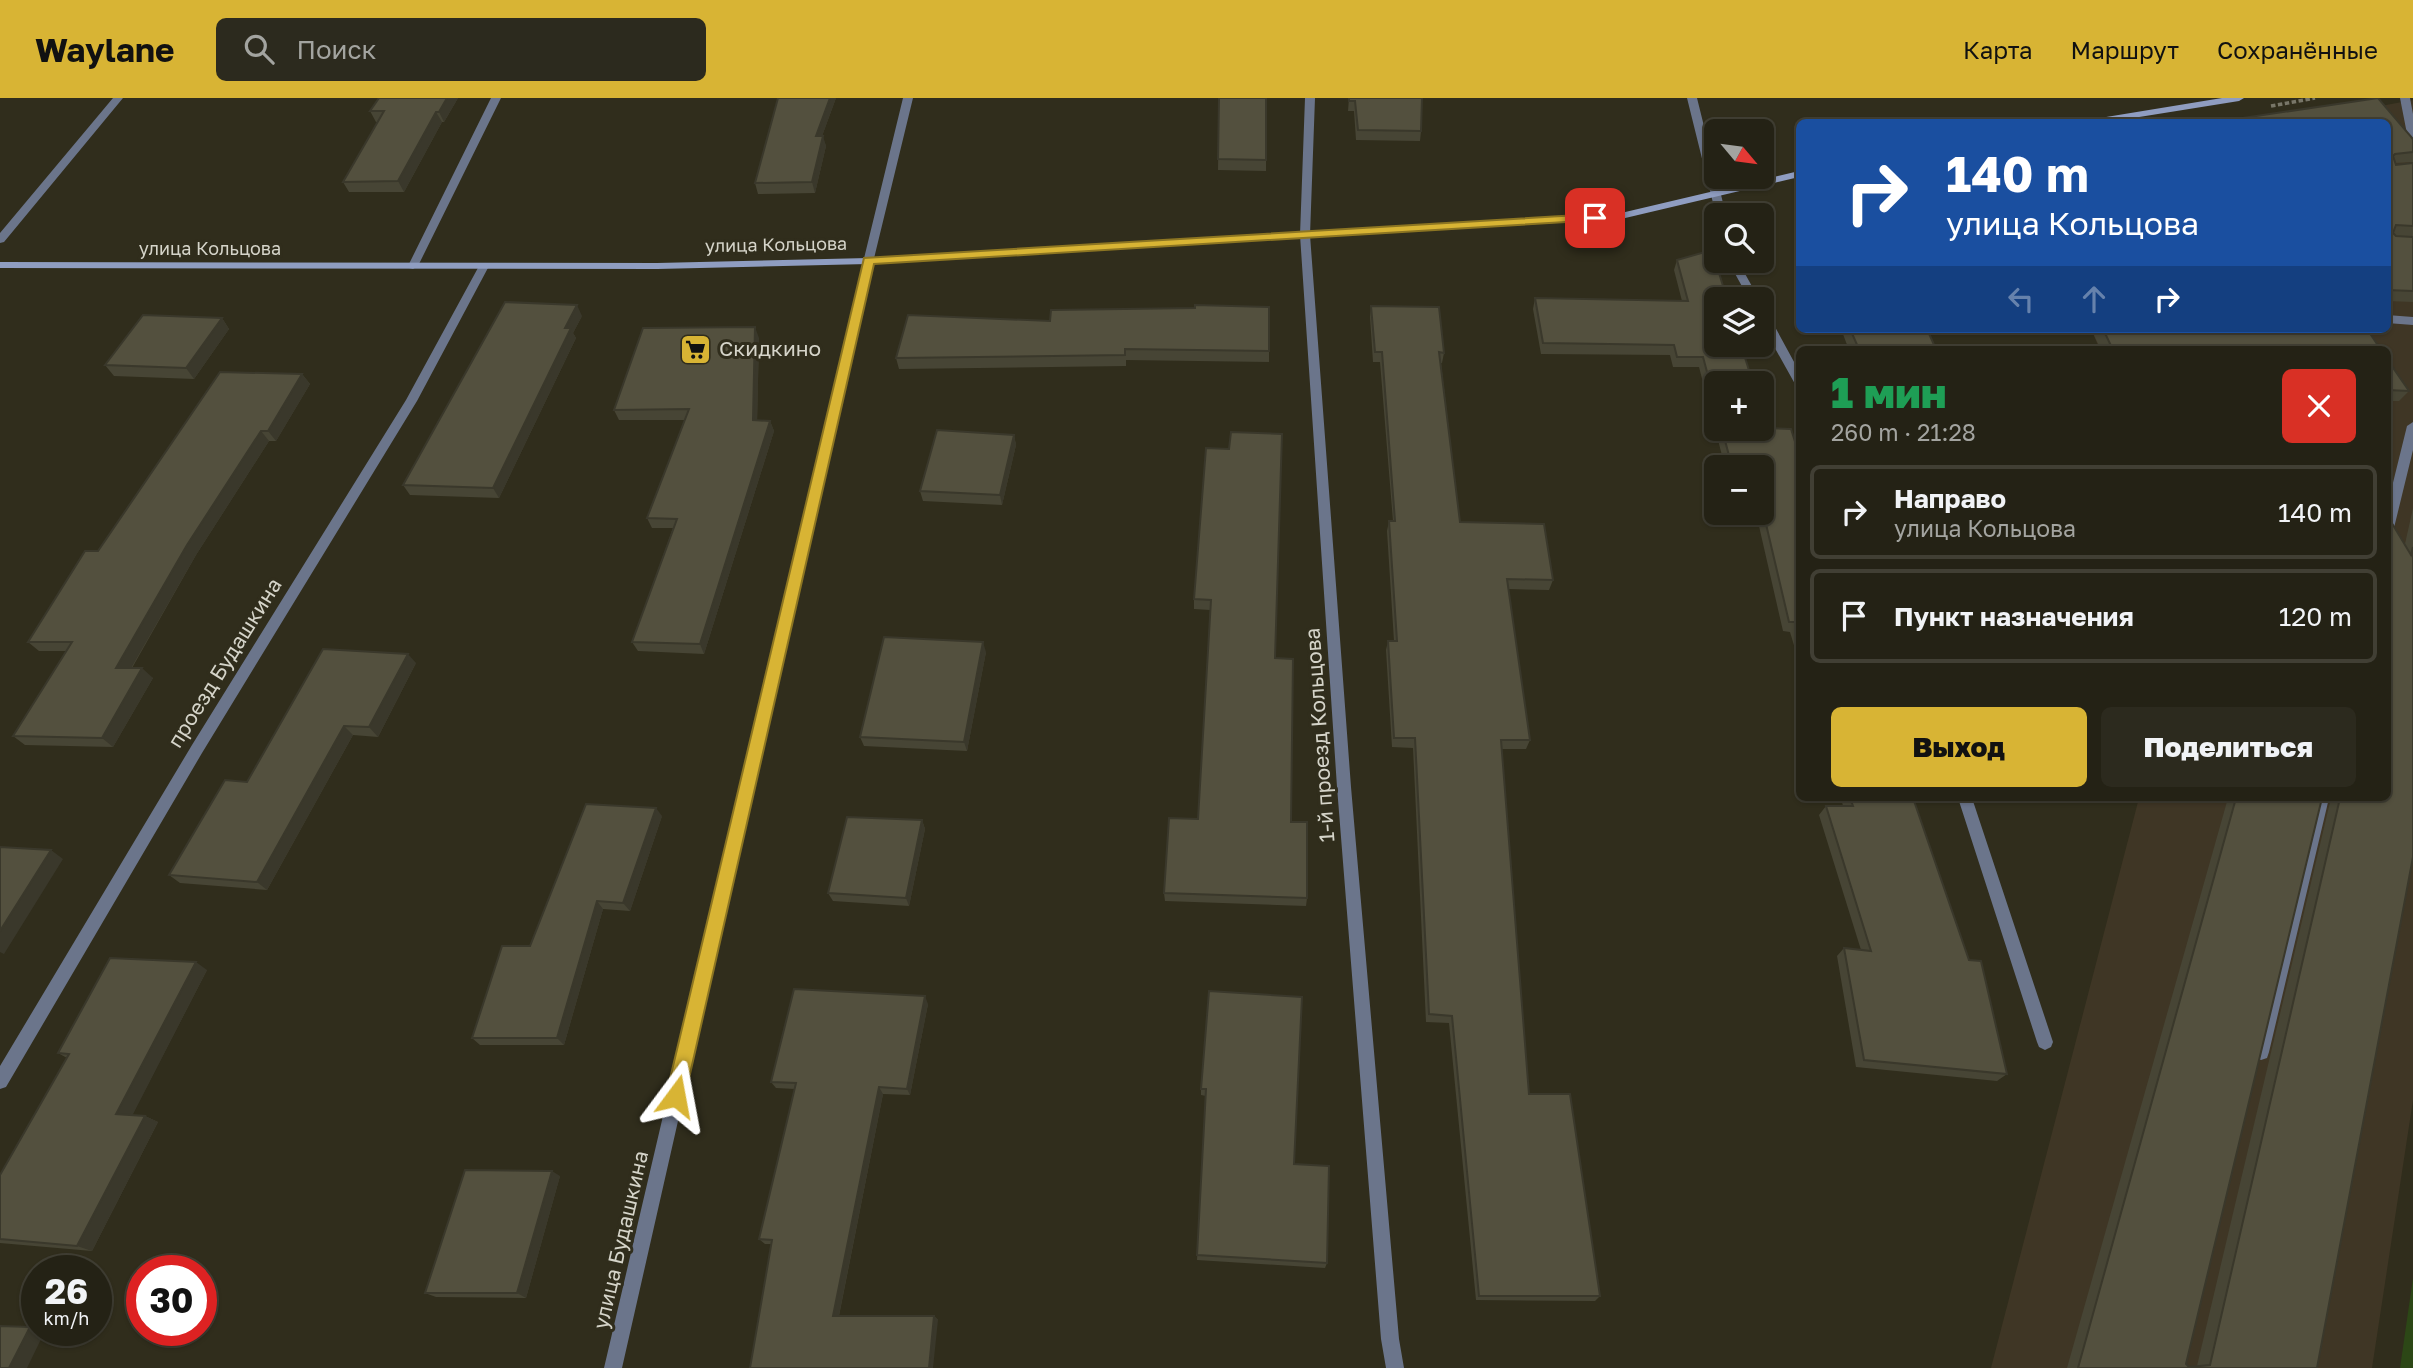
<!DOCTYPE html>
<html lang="ru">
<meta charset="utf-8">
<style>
body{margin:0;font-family:"Golos Text",sans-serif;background:#2c2a1e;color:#f1f3f6;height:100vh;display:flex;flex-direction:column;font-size:26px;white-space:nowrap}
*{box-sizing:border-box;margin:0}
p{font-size:23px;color:#a3a4a0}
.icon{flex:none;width:38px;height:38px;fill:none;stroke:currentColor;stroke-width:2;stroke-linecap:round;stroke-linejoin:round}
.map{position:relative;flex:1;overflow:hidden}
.drawer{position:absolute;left:1796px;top:248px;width:595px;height:455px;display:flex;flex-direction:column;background:#242215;border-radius:10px;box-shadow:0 2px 5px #0004,0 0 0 2px #413f34}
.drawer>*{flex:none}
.hud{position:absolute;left:1796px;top:21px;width:595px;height:214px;border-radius:10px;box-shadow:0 2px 5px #0004,0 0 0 2px #413f34;background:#1a4fa0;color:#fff;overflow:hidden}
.needle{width:46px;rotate:119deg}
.controls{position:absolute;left:1704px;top:21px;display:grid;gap:14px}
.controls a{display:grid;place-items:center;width:70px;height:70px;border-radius:10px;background:#242215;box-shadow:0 2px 5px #0004,0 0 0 2px #413f34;font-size:35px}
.speed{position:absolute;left:21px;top:1157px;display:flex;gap:14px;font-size:35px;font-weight:700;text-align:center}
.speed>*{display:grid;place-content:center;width:91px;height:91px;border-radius:50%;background:#242215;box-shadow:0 2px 5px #0004,0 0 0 2px #413f34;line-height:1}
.speed small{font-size:18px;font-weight:400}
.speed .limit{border:10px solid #d22;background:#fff;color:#111}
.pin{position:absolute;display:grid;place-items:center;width:60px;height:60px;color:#fff;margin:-30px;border-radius:14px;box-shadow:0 4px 10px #0006}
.me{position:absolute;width:77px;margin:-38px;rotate:13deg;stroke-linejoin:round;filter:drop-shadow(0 0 5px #0008)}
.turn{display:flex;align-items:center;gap:24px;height:147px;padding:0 35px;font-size:32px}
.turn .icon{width:91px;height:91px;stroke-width:2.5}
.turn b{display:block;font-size:49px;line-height:60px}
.lanes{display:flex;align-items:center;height:66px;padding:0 35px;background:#0003;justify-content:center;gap:35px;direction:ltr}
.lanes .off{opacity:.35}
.round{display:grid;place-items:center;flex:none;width:74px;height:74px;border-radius:10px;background:#2c2a1e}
.summary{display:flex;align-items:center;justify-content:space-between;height:119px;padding:0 35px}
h1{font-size:42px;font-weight:800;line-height:52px;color:#1e9e55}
.primary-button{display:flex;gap:14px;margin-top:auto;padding:14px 35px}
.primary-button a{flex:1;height:80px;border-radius:10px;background:#d8b434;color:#111;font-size:28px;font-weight:800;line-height:80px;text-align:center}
.primary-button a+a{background:#2c2a1e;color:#f1f3f6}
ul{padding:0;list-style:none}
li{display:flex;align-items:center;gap:21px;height:94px;margin:0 14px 10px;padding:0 21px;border:4px solid #413f34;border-radius:10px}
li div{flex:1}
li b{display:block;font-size:26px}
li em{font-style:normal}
header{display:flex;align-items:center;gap:42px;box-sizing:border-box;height:98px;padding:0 35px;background:#d8b434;color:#111}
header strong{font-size:33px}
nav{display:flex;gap:38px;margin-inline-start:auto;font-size:24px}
.search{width:490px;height:63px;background:#2c2a1e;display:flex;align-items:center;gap:18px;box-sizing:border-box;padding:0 24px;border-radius:10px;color:#a3a4a0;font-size:26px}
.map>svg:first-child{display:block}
.industrial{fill:#3f3625}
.green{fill:#2c4716}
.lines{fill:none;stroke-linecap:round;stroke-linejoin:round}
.path{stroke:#787668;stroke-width:3.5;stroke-dasharray:4.5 2.5;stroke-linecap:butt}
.lane{fill:#6b758b;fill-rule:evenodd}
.street{fill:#6b758b;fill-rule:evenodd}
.secondary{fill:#8f9dc1;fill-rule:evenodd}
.wall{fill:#474535}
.shaded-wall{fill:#3a382b}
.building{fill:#53503e;stroke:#3a382b;stroke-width:2}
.route{fill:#d8b434;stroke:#8c7522;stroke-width:2}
.labels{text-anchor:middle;stroke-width:6;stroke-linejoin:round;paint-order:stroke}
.far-street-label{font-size:18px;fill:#d5d4c9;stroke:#302d1c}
.poi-label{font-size:21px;fill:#d5d4c9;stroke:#302d1c;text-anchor:start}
.street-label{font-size:21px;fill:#d5d4c9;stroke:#302d1c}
</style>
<header>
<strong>Waylane</strong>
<div class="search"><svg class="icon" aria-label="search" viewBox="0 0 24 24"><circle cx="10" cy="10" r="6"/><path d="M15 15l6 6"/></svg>Поиск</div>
<nav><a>Карта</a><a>Маршрут</a><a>Сохранённые</a></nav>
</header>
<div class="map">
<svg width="2413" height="1270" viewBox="0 0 2413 1270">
<rect width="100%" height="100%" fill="#302d1c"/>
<path class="industrial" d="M 2413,2 L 2413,1002 L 2372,1270 L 1991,1270 L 2139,700 L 2387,700 L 2387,252 L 2100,252 L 2091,231 L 2387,231 L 2387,24 L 2370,10 Z"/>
<path class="green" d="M 2413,1180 L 2413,1270 L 2400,1270 Z"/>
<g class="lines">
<path class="path" d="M 2271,8 L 2315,0"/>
<path class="lane" d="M 2400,0 L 2410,0 L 2413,16 L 2413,44 L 2408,41 Z
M 2387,217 L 2413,219 L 2413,227 L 2387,225 Z
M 2413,324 L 2413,352 L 2393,434 L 2387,439 L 2387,409 L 2407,328 Z
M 2315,700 L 2329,700 L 2269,954 L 2267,960 L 2261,962 L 2255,960 L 2253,954 Z"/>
<path class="street" d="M 113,0 L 123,0 L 4,144 L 0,145 L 0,135 Z
M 491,0 L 501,0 L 418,168 L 413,171 L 409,170 L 408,168 Z
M 903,0 L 913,0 L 869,181 L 622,1270 L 604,1270 L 859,181 Z
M 1305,0 L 1315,0 L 1310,137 L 1351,689 L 1399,1241 L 1404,1270 L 1386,1270 L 1381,1241 L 1337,689 L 1300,137 Z
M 1687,0 L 1697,0 L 1726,117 L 1716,117 Z
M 1728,163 L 1738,163 L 1759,201 L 1749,201 Z
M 484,165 L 489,168 L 417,303 L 202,655 L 6,989 L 0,991 L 0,968 L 192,647 L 406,302 L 479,168 Z
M 1762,212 L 1768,216 L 1799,273 L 1799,287 L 1795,286 L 1762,227 Z
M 1958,700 L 1972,700 L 2053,944 L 2051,949 L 2045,952 L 2039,949 L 2037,944 Z"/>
<path class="secondary" d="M 2222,0 L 2244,0 L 2239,3 L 2108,24 L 2089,24 L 2094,21 Z
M 1799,73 L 1799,79 L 1621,121 L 868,166 L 657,171 L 0,170 L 0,164 L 657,165 L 868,160 L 1621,115 Z"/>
</g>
<path class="wall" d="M 458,0 L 444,24 L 442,24 L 404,94 L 349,94 L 343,84 L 378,24 L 376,24 L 370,13 Z
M 836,0 L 822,38 L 826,48 L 815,95 L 758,96 L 755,85 Z
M 1219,0 L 1266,62 L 1266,73 L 1218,72 Z
M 1349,0 L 1421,33 L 1420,43 L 1356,42 L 1354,13 L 1348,13 Z
M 2387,24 L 2413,41 L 2413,64 L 2395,65 L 2396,67 L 2413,65 L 2413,204 L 2387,203 Z
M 1677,162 L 1717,285 L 1717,331 L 1767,330 L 1799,356 L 1799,564 L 1790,534 L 1783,533 L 1756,415 L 1762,415 L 1762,369 L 1725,369 L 1699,269 L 1673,269 L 1670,257 L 1541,256 L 1533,211 L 1535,200 L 1682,203 L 1674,172 Z
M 1371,208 L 1444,255 L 1442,265 L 1441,265 L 1460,424 L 1553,482 L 1549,492 L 1508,491 L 1530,642 L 1526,651 L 1501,651 L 1529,996 L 1600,1198 L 1595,1203 L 1476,1202 L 1449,925 L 1426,924 L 1413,650 L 1392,649 L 1386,552 L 1388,543 L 1394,543 L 1387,433 L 1389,423 L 1393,423 L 1380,264 L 1373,264 L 1370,219 Z
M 908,217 L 1269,253 L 1269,264 L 1126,262 L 1126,268 L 899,271 L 896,260 Z
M 582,218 L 573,235 L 576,240 L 499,400 L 410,397 L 403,387 Z
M 222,220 L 229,231 L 194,281 L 114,278 L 105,267 Z
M 1841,231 L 1927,231 L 1935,249 L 1933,252 L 1849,252 Z
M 2091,231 L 2367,231 L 2381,252 L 2101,252 Z
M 759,240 L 757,322 L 770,323 L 774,333 L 704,556 L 638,553 L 632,544 L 673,430 L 652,430 L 647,420 L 685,322 L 619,322 L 614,312 Z
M 2387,261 L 2409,293 L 2399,303 L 2387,303 Z
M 302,276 L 310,286 L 276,343 L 269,343 L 196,457 L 132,570 L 153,580 L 113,649 L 25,647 L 13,638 L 66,553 L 39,553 L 28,544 Z
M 1014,337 L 1016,347 L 1002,407 L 923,403 L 920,393 Z
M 1206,350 L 1275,560 L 1291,724 L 1307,800 L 1306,808 L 1165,803 L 1164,795 L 1198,721 L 1210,512 L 1194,511 L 1194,501 Z
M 2413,410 L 2413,759 L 2317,1270 L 2067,1270 L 2228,700 L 2322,700 L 2186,1266 L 2189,1269 L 2197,1268 L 2331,700 L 2387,700 L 2405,446 Z
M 986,554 L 967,653 L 864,648 L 860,639 Z
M 416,565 L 378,639 L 353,637 L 267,792 L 180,785 L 169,777 Z
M 1841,700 L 1913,700 L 2007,976 L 1997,983 L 1856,969 L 1837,858 L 1844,850 L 1861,852 L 1819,717 L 1826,708 L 1843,708 Z
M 662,718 L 630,813 L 603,811 L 564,947 L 480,947 L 472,940 Z
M 922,722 L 925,731 L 909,808 L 833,803 L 828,795 Z
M 207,872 L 132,1017 L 145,1018 L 158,1024 L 92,1153 L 0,1145 L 0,1077 L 67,960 L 58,955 Z
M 1209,893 L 1294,1066 L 1327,1165 L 1325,1170 L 1197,1162 L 1206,998 L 1201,997 L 1201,991 Z
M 928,906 L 910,997 L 883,996 L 839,1218 L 934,1218 L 938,1222 L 750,1270 L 772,1146 L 765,1146 L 759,1141 L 795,991 L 776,990 L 771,984 Z
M 560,1078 L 526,1200 L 436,1199 L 425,1195 Z"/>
<path class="shaded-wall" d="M 447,0 L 458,0 L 444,24 L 439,14 Z
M 830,0 L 836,0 L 818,49 L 816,38 Z
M 436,14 L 442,24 L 404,94 L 398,83 Z
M 823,38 L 826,48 L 815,95 L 812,84 Z
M 577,207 L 582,218 L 573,235 L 576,240 L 499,400 L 493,390 L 565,230 Z
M 222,220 L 229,231 L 194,281 L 186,270 Z
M 755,229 L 759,240 L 757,332 L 753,322 Z
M 302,276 L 310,286 L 276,343 L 268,333 Z
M 770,323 L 774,333 L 704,556 L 700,546 Z
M 261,333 L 269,343 L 196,457 L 126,579 L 116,570 L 187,447 Z
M 1014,337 L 1016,347 L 1002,407 L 1000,397 Z
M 983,544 L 986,554 L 967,653 L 964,644 Z
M 408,556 L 416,565 L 378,639 L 369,629 Z
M 142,570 L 153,580 L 113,649 L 102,640 Z
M 344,628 L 353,637 L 267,792 L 257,784 Z
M 656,710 L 662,718 L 630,813 L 623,805 Z
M 922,722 L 925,731 L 909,808 L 906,800 Z
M 51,752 L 63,761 L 4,856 L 0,854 L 0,833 Z
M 597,803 L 603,811 L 564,947 L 557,940 Z
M 196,864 L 207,872 L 130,1022 L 116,1016 Z
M 925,898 L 928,906 L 910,997 L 907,991 Z
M 879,989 L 883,996 L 838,1222 L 833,1218 Z
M 145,1018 L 158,1024 L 92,1153 L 77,1148 Z
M 552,1073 L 560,1078 L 526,1200 L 517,1195 Z
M 934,1218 L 938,1222 L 933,1270 L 929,1270 Z
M 30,1229 L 37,1231 L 37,1232 L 45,1233 L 27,1270 L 9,1270 Z"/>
<path class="building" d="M 379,0 L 447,0 L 439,14 L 436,14 L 398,83 L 343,84 L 384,13 L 370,13 Z
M 778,0 L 830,0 L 816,38 L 823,38 L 812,84 L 755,85 Z
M 1219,0 L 1266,0 L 1266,62 L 1218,61 Z
M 1349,0 L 1422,0 L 1421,33 L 1358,32 L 1355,3 L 1349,3 Z
M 2378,0 L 2413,41 L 2413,54 L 2395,56 L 2393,58 L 2396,67 L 2413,65 L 2413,128 L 2396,127 L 2393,135 L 2396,138 L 2413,139 L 2413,193 L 2387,192 L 2387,24 L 2216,24 Z
M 1712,152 L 1727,201 L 1717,201 L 1717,247 L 1741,247 L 1753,285 L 1717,285 L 1717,311 L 1703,259 L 1677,259 L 1674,247 L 1543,245 L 1535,200 L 1688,203 L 1677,162 Z
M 505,204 L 577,207 L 565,230 L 571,230 L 493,390 L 403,387 Z
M 1195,207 L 1269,209 L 1269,253 L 1125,251 L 1125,257 L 896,260 L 908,217 L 1050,223 L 1051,212 L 1195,210 Z
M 1371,208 L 1439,209 L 1444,255 L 1439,254 L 1460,424 L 1544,426 L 1553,482 L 1507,481 L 1530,642 L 1501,642 L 1529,996 L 1570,996 L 1600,1198 L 1479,1198 L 1452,918 L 1429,916 L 1415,640 L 1394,640 L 1388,543 L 1397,543 L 1389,423 L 1395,423 L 1382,254 L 1375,254 Z
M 143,217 L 222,220 L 186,270 L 105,267 Z
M 755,229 L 753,322 L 770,323 L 700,546 L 632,544 L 677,421 L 647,420 L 689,311 L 614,312 L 643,230 Z
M 1850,231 L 1927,231 L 1935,249 L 1858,249 Z
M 2103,231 L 2367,231 L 2381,252 L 2113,252 Z
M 2387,261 L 2409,293 L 2387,292 Z
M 220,274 L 302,276 L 268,333 L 261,333 L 187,447 L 116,570 L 142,570 L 102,640 L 13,638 L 72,544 L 28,544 L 85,453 L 98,453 Z
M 1762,315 L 1767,330 L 1791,331 L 1799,356 L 1799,536 L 1795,524 L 1789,524 L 1762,409 L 1762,369 L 1732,369 L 1722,331 L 1762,331 Z
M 937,332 L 1014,337 L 1000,397 L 920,393 Z
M 1231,334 L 1282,336 L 1275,560 L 1293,561 L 1291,724 L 1307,724 L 1307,800 L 1164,795 L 1169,720 L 1198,721 L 1211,502 L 1194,501 L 1206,350 L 1229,351 Z
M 2387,417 L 2411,457 L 2413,449 L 2413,759 L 2317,1270 L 2078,1270 L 2236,700 L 2322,700 L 2186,1266 L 2189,1269 L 2210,1267 L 2340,700 L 2387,700 Z
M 884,539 L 983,544 L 964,644 L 860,639 Z
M 323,551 L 408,556 L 369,629 L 344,628 L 257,784 L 169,777 L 225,682 L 247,684 Z
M 1850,700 L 1913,700 L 1969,862 L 1981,863 L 2007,976 L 1864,962 L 1844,850 L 1871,853 L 1826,708 L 1853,708 Z
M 586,706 L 656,710 L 623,805 L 597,803 L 557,940 L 472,940 L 502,848 L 530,848 Z
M 847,719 L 922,722 L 906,800 L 828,795 Z
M 0,749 L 51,752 L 0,833 Z
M 110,860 L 196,864 L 116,1016 L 145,1018 L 77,1148 L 0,1141 L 0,1077 L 69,956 L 58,955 Z
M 794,891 L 925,898 L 907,991 L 879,989 L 833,1218 L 934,1218 L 929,1270 L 750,1270 L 772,1142 L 759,1141 L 796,985 L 771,984 Z
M 1209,893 L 1302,899 L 1294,1066 L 1329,1068 L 1327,1165 L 1197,1157 L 1206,991 L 1201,991 Z
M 465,1072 L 552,1073 L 517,1195 L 425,1195 Z
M 0,1228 L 30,1229 L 9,1270 L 0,1270 Z"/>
<path class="route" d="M 1595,116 L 1601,120 L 1599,122 L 874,166 L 685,998 L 683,1004 L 676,1007 L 669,1004 L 666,998 L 864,160 Z"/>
<defs>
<symbol id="supermarket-square" viewBox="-11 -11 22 22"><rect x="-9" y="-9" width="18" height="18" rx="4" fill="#d8b434" stroke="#302d1c"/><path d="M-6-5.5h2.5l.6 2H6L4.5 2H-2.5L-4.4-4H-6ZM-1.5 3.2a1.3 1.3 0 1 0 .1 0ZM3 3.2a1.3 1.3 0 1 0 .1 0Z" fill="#111"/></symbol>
</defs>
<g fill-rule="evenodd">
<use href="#supermarket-square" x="678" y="234" width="35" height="35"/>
</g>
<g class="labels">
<g class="far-street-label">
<text transform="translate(776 147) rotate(-1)" y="6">улица Кольцова</text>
<text x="210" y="157">улица Кольцова</text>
</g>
<g class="poi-label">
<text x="719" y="258">Скидкино</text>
</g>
<g class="street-label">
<text transform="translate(225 565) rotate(-58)" y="7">проезд Будашкина</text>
<text transform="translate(1320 637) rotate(-94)" y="7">1-й проезд Кольцова</text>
<text transform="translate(621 1142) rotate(-77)" y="7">улица Будашкина</text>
</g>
</g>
</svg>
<div class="controls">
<a><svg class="needle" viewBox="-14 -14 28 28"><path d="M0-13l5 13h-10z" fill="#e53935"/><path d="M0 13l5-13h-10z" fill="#a3a4a0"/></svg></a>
<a><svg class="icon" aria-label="search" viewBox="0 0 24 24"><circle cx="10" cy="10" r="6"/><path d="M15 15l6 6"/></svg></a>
<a><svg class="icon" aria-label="layers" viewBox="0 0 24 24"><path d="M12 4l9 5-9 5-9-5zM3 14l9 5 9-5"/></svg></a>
<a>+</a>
<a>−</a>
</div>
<div class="speed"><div>26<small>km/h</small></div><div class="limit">30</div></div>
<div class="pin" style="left:1595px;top:120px;background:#d93025"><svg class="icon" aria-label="arrive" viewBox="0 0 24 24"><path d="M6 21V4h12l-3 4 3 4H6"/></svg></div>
<svg class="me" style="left:676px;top:998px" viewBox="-20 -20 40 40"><path d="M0-17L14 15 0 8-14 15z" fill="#d8b434" stroke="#fff" stroke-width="4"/></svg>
<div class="hud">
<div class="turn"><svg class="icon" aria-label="right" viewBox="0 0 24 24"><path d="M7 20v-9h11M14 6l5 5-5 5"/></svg><div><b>140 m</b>улица Кольцова</div></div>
<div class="lanes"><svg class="icon off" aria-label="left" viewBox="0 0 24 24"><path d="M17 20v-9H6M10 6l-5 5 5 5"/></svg><svg class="icon off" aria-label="ahead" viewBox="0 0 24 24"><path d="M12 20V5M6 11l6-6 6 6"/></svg><svg class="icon" aria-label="right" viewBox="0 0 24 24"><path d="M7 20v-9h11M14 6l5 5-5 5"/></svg></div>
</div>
<section class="drawer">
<div class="summary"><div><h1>1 мин</h1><p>260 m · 21:28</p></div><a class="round" style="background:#d93025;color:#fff"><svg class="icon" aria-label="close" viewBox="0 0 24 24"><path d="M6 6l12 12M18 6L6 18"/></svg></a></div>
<ul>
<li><svg class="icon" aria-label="right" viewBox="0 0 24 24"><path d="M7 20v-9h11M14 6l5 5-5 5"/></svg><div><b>Направо</b><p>улица Кольцова</p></div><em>140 m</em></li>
<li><svg class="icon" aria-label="arrive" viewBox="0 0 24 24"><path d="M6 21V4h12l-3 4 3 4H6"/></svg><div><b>Пункт назначения</b></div><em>120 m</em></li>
</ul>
<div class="primary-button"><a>Выход</a><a>Поделиться</a></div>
</section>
</div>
